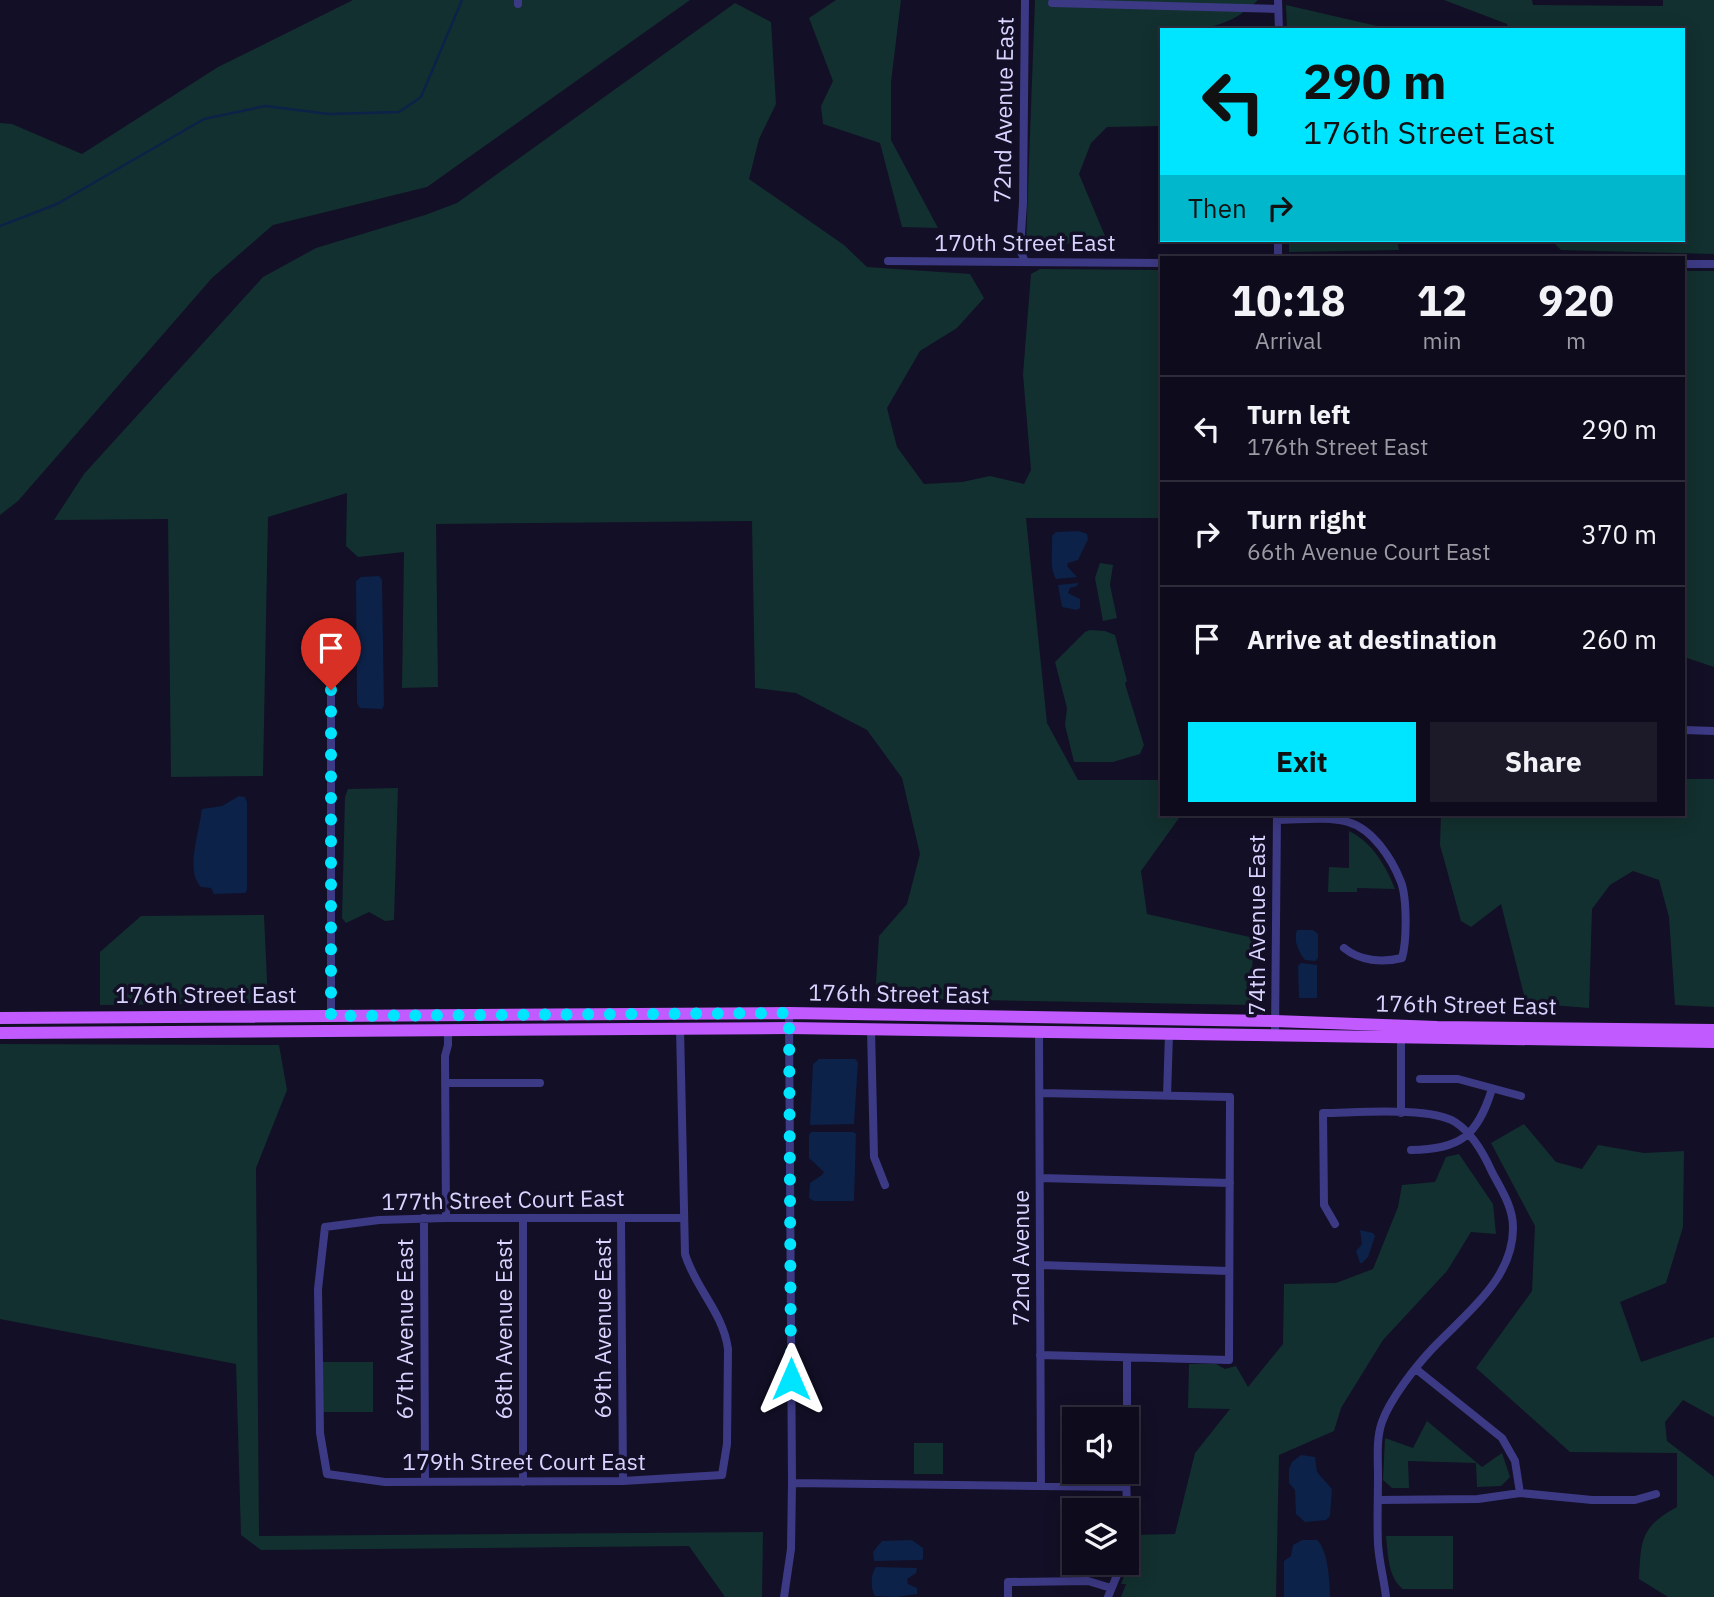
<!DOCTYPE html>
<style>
body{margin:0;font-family:"IBM Plex Sans",sans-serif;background:#1c1929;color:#f1f3f6;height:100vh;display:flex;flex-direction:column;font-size:26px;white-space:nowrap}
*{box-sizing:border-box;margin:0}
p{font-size:23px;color:#9b9ba3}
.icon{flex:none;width:38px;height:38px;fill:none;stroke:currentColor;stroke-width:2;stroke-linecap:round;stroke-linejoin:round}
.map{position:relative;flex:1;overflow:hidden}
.drawer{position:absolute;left:1160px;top:256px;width:525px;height:560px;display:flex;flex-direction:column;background:#0e0b1c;border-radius:0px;box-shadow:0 4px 18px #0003,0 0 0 2px #2e2b3b}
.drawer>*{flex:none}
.top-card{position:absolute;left:1160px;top:28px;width:525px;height:214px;border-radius:0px;box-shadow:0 4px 18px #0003,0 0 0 2px #2e2b3b;background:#00e5ff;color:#111;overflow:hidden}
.tools{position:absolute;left:1062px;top:1407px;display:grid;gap:14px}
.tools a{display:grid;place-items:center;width:77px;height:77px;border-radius:0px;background:#0e0b1c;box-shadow:0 4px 18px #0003,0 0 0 2px #2e2b3b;font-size:35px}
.pin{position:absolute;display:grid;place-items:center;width:60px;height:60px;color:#fff;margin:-72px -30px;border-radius:50% 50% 50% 0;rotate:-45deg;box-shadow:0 0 7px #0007}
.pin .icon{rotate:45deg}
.me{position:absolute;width:77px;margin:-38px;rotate:0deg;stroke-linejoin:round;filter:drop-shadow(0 0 5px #0008)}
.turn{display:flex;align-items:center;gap:24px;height:147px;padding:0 28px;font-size:32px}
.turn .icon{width:91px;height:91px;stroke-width:2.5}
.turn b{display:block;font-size:49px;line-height:60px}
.then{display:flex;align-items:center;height:66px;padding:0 28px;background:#0003;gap:14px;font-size:26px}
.eta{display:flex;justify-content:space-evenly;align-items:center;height:119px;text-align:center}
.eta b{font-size:42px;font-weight:800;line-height:49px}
.cta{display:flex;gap:14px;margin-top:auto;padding:14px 28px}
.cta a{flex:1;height:80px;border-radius:0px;background:#00e5ff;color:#111;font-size:28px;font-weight:800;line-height:80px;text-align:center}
.cta a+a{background:#1c1929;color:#f1f3f6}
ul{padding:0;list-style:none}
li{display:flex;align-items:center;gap:21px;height:105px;padding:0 28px;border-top:2px solid #2e2b3b}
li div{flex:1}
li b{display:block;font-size:26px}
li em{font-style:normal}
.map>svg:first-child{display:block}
.green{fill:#12302f}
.water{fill:#0c2248}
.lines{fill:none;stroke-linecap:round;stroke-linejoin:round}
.stream{stroke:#0c2248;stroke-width:2.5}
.minor{stroke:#3d3a85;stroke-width:8}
.primary{stroke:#c25bff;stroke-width:12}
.route{stroke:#00e5ff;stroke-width:12;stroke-dasharray:0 21.6}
.labels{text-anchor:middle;stroke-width:7;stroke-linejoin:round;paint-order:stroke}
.street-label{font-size:23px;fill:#d9d4ff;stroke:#130f26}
</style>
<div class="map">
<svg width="1714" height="1597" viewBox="0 0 1714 1597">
<rect width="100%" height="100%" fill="#130f26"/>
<path class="green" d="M 353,0 L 690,0 L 427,187 L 273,225 L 212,278 L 18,501 L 0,515 L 0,123 L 12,124 L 82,154 L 218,67 Z
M 836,0 L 901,0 L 891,82 L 891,140 L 938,228 L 902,227 L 880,143 L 823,124 L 821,106 L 833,81 L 809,18 Z
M 1035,0 L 1258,0 C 1229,29 1201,30 1162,30 L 1162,70 L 1160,73 L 1162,126 L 1107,127 L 1091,143 L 1079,174 L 1105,236 L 1105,244 L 1026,243 Z
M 1444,0 L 1532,0 L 1533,5 L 1663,6 L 1663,0 L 1714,0 L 1714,254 L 1561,250 L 1551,240 L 1684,240 L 1684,30 L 1509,30 L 1507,24 Z
M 735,3 L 771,22 L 776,104 L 759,139 L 749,179 L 844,245 L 867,267 L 970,274 L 984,298 L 957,328 L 920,351 L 887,408 L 897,447 L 924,484 L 962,482 L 990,476 L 1024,484 L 1031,470 L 1023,374 L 1031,274 L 1040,269 L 1162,270 L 1162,518 L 1026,518 L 1047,723 L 1078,780 L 1162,780 L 1162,814 L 1182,814 L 1141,871 L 1147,914 L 1254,938 L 1250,1005 L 875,998 L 879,936 L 907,904 L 920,854 L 902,778 L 867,730 L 796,693 L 755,688 L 752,521 L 436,524 L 438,687 L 402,688 L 404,552 L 358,557 L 346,546 L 347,493 L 268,517 L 263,776 L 171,777 L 168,519 L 54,520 L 84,474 L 263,277 L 316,248 L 425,215 L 457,203 Z
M 1286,5 L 1377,26 L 1378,30 L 1287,30 Z
M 1289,240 L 1397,240 L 1399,250 L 1289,252 Z
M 1684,271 L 1714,271 L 1714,667 L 1684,657 Z
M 1100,563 L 1113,565 L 1110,585 L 1117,618 L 1103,621 L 1095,578 Z
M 1090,630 L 1105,631 L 1115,635 L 1127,681 L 1125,683 L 1126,687 L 1144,745 L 1140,754 L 1113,762 L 1074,762 L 1065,725 L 1067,708 L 1055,662 L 1085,632 Z
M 1684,779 L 1714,779 L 1714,1007 L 1675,1005 L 1669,917 L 1659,880 L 1633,871 L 1610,885 L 1592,909 L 1589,1008 L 1526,1003 L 1501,904 L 1471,927 L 1461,921 L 1440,845 L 1441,814 L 1684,814 Z
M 398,788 L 394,920 L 385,921 L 369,912 L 346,923 L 342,918 L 345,797 L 348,789 Z
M 1349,831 C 1372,842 1386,866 1395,889 L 1357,888 L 1357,892 L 1328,892 L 1329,867 L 1349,868 Z
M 264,915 L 268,1003 L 100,1005 L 100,952 L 141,916 Z
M 0,1044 L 279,1045 L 287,1090 L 256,1168 L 259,1536 L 763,1532 L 762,1597 L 725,1597 L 689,1546 L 261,1550 L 241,1535 L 236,1364 L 0,1319 Z
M 1524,1124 L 1556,1162 L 1582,1169 L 1598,1145 L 1644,1153 L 1684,1151 L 1683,1227 L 1666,1283 L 1620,1302 L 1641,1362 L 1714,1337 L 1714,1417 L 1683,1400 L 1665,1422 L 1667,1441 L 1714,1477 L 1714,1597 L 1668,1597 L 1639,1579 C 1641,1541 1640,1527 1677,1507 L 1677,1453 L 1570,1452 L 1476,1368 L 1532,1291 L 1535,1226 L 1491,1143 Z
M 1459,1154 L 1493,1204 L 1496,1234 L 1471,1232 L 1447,1271 L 1383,1340 L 1341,1408 L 1334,1431 L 1279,1455 L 1276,1597 L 1121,1597 L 1126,1584 L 1121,1584 L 1131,1559 L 1133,1535 L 1175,1534 L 1195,1453 L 1230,1409 L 1188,1408 L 1189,1364 L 1216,1364 L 1225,1369 L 1236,1366 L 1248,1387 L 1283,1344 L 1284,1284 L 1336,1283 L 1373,1269 L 1398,1207 L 1402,1185 L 1435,1182 L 1446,1157 Z
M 321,1362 L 373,1362 L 373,1412 L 321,1412 Z
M 1427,1421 L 1482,1467 L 1502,1453 L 1510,1477 L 1501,1486 L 1477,1487 L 1476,1463 L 1408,1461 L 1409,1488 L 1392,1488 L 1383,1480 L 1385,1438 L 1413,1448 Z
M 914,1443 L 943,1443 L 943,1474 L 914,1474 Z
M 1386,1536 L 1453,1536 L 1453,1589 L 1403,1589 C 1388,1578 1388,1554 1386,1536 Z"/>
<path class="water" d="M 1079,531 L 1087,534 L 1088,539 L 1078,560 L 1068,563 L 1067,566 L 1077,577 L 1056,579 C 1049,568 1053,550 1052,536 L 1056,532 Z
M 379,576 L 382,580 L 384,705 L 382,709 L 360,708 L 357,703 L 356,581 L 361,577 Z
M 1078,583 L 1077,586 L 1070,588 L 1068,593 L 1080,599 L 1080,608 L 1077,610 L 1062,607 L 1058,585 Z
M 239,796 L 245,797 L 247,802 L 247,890 L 245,893 L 214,894 L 211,888 L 201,887 C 185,871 199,834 201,814 L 202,809 L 222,806 Z
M 1297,930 L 1313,930 L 1318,934 L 1318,958 L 1315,961 L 1305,960 C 1299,952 1293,941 1297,930 Z
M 1301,963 L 1317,965 L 1317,998 L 1299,998 L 1298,966 Z
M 819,1059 L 855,1059 L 858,1062 L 854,1124 L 810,1125 L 813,1064 Z
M 811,1132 L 853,1132 L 856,1134 L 854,1201 L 814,1201 L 809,1198 L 810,1183 L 822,1175 L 824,1172 L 809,1158 L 809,1135 Z
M 1360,1230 L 1373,1233 L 1375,1236 L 1368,1257 L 1362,1263 L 1360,1263 L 1356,1251 L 1362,1244 Z
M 1301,1455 L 1315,1457 L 1317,1472 L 1332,1489 L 1330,1516 L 1326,1520 L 1305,1522 L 1296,1514 L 1295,1490 L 1289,1483 L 1289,1469 L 1292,1462 Z
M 912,1540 L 923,1548 L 923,1559 L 921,1560 L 874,1561 L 873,1552 L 882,1541 Z
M 1302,1540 L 1317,1540 C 1328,1549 1330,1583 1330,1597 L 1284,1597 L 1284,1561 L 1291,1556 L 1293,1545 Z
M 876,1567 L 917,1568 L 916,1573 L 907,1579 L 908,1584 L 917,1588 L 917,1594 L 896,1597 L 875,1596 C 870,1589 871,1573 876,1567 Z"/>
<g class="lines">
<path class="stream" d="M 0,226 L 57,204 L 204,119 L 265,106 L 329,114 L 399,112 L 421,97 L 462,0"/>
<path class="minor" d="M 518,0 L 518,4
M 1278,0 L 1279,30
M 1052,3 L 1278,9
M 1278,257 L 1278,240
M 888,261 L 1162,263
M 1025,262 L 1020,249 L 1023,203 L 1025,0
M 1684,264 L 1714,264
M 1684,730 L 1714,731
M 1277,820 C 1299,820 1327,816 1348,822 C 1373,829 1392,859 1401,882 C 1407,898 1407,941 1402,958 C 1382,963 1360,961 1344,948
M 331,1016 L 331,643
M 680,1028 L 685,1254 C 695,1288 723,1312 728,1349 L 727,1444 L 722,1475 L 623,1481 L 385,1482 L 327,1474 L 320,1433 L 318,1289 L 325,1227 L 379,1220 L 446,1218 L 683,1218
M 871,1029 L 874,1157 L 885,1185
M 1039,1031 L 1041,1485
M 1275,1036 L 1277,814
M 1420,1079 L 1458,1079 L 1521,1096
M 445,1083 L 540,1083
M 1040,1093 L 1230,1097 L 1229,1360 L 1040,1355
M 1167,1096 L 1169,1034
M 1401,1113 L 1401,1038
M 1411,1150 C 1460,1149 1477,1137 1492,1089
M 1040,1178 L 1230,1183
M 424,1218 L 425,1481
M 446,1218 L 445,1056 L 448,1045 L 448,1029
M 523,1218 L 523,1482
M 621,1218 L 623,1481
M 1335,1224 L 1324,1205 L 1323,1113 C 1353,1113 1430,1106 1455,1122 C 1472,1133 1484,1154 1492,1172 C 1501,1189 1513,1207 1513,1227 C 1514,1279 1465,1314 1433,1348 C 1416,1366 1390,1399 1382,1422 C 1376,1439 1378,1458 1378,1475 C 1378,1498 1377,1521 1378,1544 C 1379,1562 1384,1579 1386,1597
M 1040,1265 L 1229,1271
M 1416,1369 L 1502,1438 L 1515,1461 L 1520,1493
M 1127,1419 L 1127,1358
M 1126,1472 L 1127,1510
M 792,1483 L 1126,1487
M 1378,1500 L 1478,1499 L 1520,1493 L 1592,1500 L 1635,1500 L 1656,1494
M 784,1597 L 791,1549 L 792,1483 L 789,1013
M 1008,1597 L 1008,1582 L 1088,1581 L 1111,1588
M 1108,1597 L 1122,1563"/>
<path class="primary" d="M 0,1018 L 789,1013 L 1275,1021 L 1437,1027 L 1714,1030
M 0,1033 L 789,1028 L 1714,1042"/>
</g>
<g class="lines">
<path class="route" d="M 331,690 L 331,1016 L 789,1013 L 791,1379"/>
</g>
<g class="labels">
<g class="street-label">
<text transform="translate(1004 110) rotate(-89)" y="8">72nd Avenue East</text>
<text x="1025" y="251">170th Street East</text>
<text transform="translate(1257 925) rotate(-90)" y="8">74th Avenue East</text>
<text transform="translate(899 994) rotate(1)" y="8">176th Street East</text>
<text x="206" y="1003">176th Street East</text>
<text transform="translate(1466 1005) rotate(1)" y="8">176th Street East</text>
<text transform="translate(503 1200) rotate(-1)" y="8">177th Street Court East</text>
<text transform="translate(1021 1258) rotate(-90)" y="8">72nd Avenue</text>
<text transform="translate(603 1328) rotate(-90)" y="8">69th Avenue East</text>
<text transform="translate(405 1329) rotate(-90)" y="8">67th Avenue East</text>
<text transform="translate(504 1329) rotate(-90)" y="8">68th Avenue East</text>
<text x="524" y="1470">179th Street Court East</text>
</g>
</g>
</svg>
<div class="tools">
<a><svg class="icon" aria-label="sound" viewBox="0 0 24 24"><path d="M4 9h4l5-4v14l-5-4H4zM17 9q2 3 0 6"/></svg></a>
<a><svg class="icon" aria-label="layers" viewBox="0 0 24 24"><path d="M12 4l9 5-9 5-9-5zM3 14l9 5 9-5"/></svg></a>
</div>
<div class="pin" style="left:331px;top:690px;background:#d93025"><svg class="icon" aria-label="arrive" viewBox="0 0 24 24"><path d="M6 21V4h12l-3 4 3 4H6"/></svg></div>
<svg class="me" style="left:791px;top:1379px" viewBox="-20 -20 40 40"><path d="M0-17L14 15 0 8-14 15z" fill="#00e5ff" stroke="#fff" stroke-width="4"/></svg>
<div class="top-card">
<div class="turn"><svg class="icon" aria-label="left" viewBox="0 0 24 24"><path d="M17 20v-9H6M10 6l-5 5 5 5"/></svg><div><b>290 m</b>176th Street East</div></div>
<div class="then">Then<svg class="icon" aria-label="right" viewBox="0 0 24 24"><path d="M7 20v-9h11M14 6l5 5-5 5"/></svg></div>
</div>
<section class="drawer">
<div class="eta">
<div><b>10:18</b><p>Arrival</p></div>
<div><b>12</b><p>min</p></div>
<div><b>920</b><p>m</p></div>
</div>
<ul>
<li><svg class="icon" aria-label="left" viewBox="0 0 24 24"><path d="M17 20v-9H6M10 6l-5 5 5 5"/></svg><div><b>Turn left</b><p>176th Street East</p></div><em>290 m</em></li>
<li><svg class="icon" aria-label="right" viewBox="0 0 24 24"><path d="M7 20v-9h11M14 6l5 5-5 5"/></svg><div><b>Turn right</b><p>66th Avenue Court East</p></div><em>370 m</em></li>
<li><svg class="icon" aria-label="arrive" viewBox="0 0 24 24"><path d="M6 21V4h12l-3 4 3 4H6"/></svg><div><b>Arrive at destination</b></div><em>260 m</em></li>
</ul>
<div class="cta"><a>Exit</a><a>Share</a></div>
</section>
</div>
